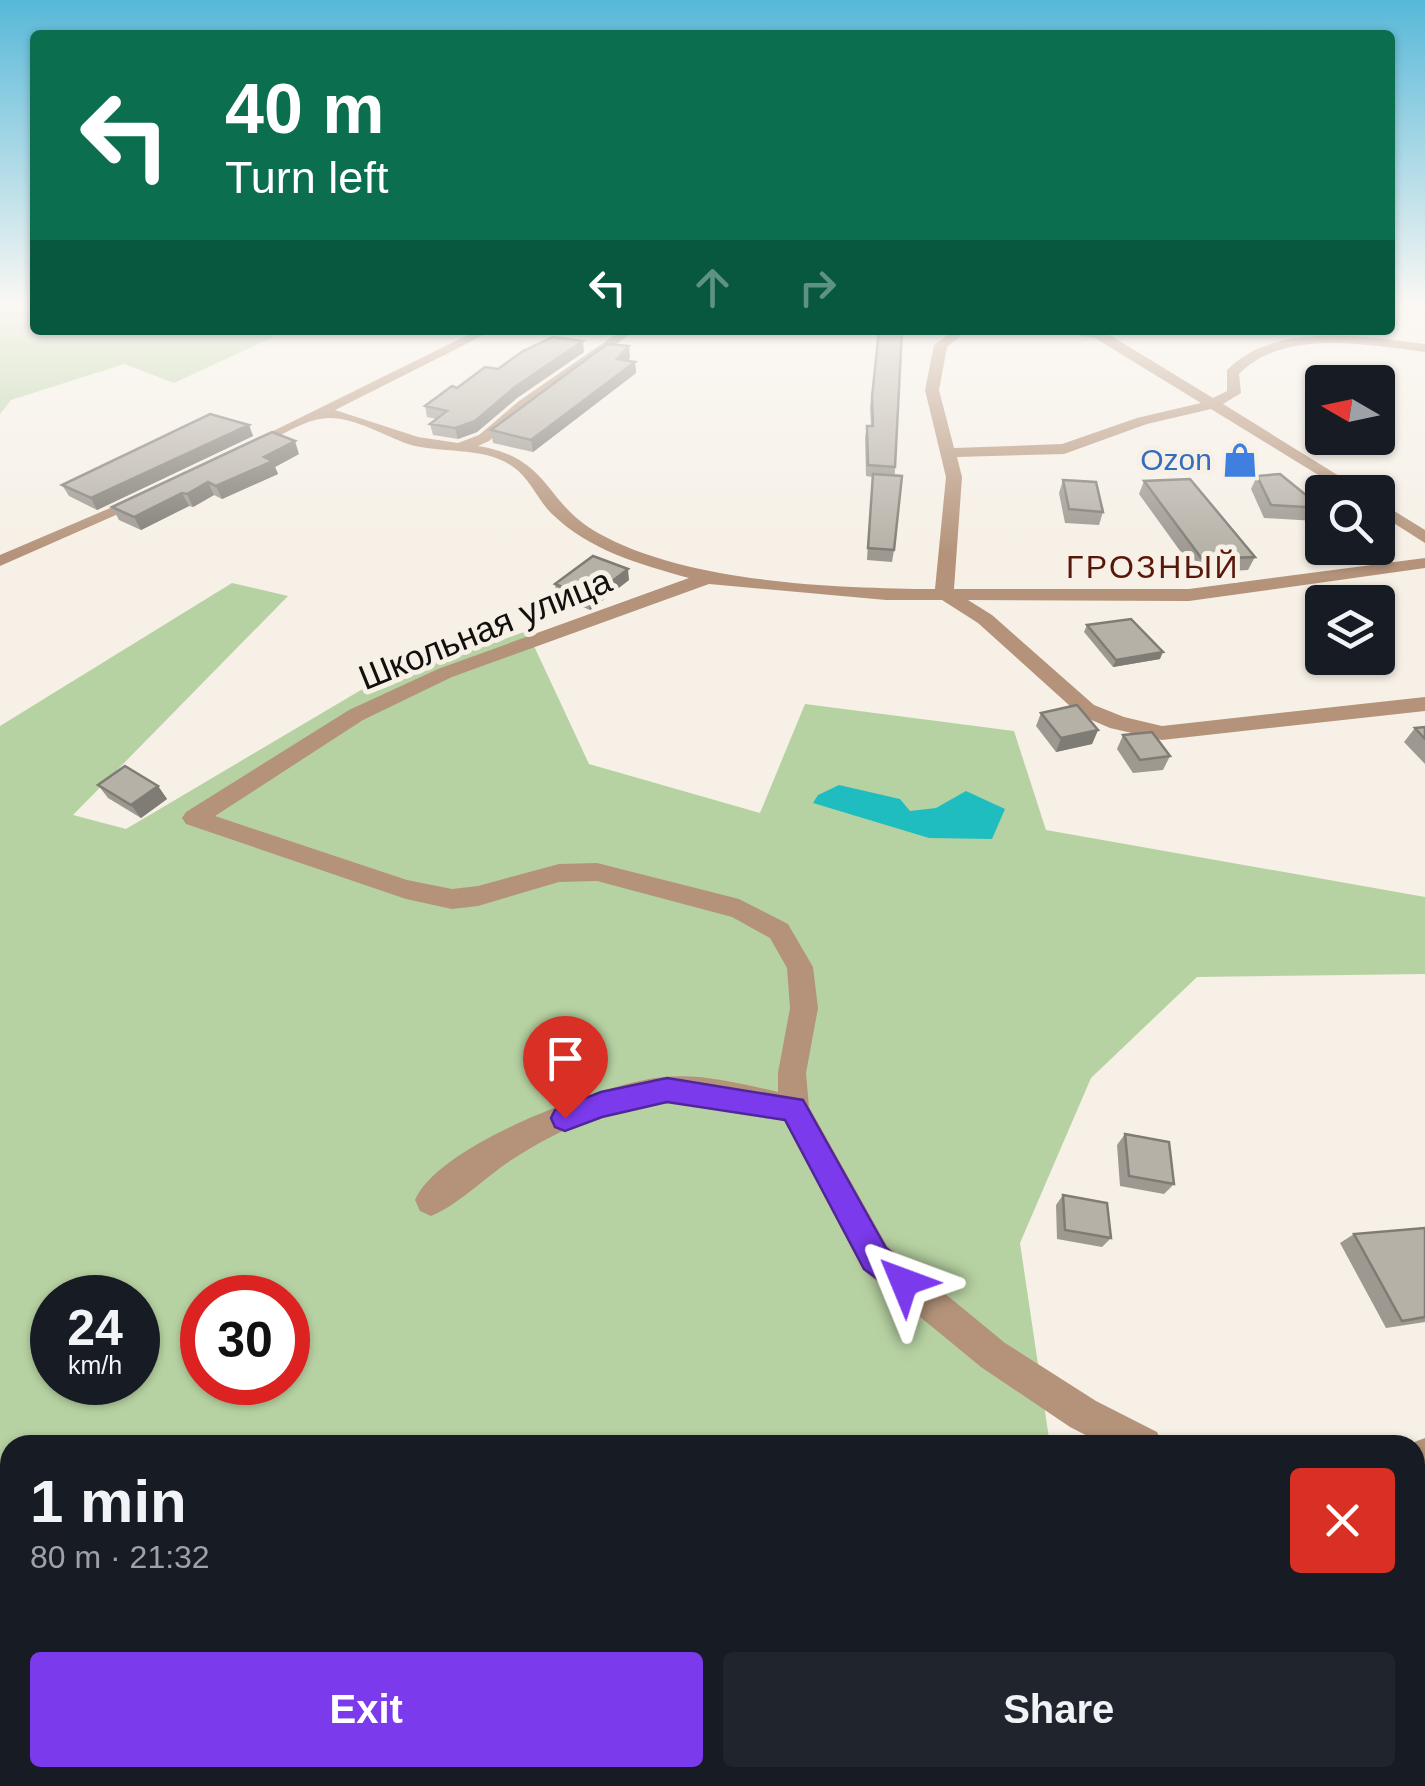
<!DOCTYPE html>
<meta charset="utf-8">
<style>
body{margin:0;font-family:Helvetica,sans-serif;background:#20242c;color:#f1f3f6;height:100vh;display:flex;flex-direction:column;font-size:38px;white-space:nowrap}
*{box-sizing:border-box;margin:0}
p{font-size:32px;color:#9ea1a6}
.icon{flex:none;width:55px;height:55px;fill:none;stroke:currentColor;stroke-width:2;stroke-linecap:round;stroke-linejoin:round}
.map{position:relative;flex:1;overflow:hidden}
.panel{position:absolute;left:0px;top:1435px;width:1425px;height:352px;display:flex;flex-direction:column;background:#171b24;border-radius:30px 30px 0 0;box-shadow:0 2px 8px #0004}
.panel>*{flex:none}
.guide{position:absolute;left:30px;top:30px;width:1365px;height:305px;border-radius:10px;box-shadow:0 2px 8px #0004;background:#0b6e4f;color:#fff;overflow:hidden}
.needle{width:65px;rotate:279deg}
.buttons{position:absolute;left:1305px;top:365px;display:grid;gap:20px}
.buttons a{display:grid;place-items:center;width:90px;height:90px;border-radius:10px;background:#171b24;box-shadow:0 2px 8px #0004;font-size:50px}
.speed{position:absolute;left:30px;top:1275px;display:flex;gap:20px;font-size:50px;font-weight:700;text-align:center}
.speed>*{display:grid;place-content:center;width:130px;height:130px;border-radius:50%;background:#171b24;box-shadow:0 2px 8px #0004;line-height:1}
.speed small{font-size:25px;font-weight:400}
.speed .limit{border:15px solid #d22;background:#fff;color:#111}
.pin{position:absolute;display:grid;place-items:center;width:85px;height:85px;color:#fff;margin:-102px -42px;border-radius:50% 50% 50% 0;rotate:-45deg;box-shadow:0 0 10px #0007}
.pin .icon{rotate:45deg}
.me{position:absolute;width:110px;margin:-55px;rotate:314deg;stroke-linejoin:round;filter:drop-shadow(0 0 8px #0008)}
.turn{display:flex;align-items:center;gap:35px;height:210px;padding:0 30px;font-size:45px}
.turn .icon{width:130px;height:130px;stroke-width:2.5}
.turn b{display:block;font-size:70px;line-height:85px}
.lanes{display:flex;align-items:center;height:95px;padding:0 30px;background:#0003;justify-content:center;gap:50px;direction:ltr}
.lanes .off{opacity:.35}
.round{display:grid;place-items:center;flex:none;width:105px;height:105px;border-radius:10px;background:#20242c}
.summary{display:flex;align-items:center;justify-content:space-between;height:170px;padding:0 30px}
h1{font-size:60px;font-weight:700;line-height:75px}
.cta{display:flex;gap:20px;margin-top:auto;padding:20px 30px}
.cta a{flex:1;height:115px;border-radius:10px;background:#7c3aed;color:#fff;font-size:40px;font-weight:700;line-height:115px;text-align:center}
.cta a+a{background:#20242c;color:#f1f3f6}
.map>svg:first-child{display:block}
.green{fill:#b7d2a2;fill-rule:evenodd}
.water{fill:#1fbdc0}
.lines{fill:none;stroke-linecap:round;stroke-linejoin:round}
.minor{fill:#b4937a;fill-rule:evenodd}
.wall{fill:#9d9890}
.shaded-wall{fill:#7f7c75}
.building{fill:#b6b1a7;stroke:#7f7c75;stroke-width:2.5}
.route{fill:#7c3aed;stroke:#51269a;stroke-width:2.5}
.labels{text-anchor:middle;stroke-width:10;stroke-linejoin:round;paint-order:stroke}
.far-shop-label{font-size:30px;fill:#366cbe;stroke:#f6f0e6;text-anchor:end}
.far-quarter-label{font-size:32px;letter-spacing:2.5px;fill:#59170a;stroke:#f6f0e6}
.street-label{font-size:35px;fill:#12100d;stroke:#f6f0e6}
</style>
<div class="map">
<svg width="1425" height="1786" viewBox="0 0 1425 1786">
<rect width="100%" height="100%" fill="#f6f0e6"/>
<path class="green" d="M 0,304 L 35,304 L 35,330 L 288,330 L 174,383 L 124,364 L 11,400 L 0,414 Z
M 232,583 L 288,596 L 73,815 L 126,829 L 366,687 L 527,631 L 589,764 L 760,813 L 805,704 L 1014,731 L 1046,830 L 1425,897 L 1425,974 L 1197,977 L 1091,1078 L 1020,1243 L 1050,1445 L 10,1445 L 10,1778 L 1180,1778 L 1183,1786 L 0,1786 L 0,726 ZM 52,1298 L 138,1298 L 138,1382 L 52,1382 ZM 202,1298 L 288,1298 L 288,1382 L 202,1382 Z"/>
<path class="water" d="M 839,785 L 900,799 L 910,811 L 936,808 L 966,791 L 1005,809 L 992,839 L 929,838 L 813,803 L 818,795 Z"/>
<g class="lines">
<path class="minor" d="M 478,330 L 494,330 L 335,410 L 418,437 L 458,443 L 479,435 L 519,401 L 622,330 L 636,330 L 529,407 L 489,441 L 478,446 C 551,458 543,502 598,533 C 687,583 834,588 935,589 L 946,477 L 925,390 L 934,345 L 954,330 L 968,330 L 947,347 L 939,390 L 954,448 L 1062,444 L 1137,418 L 1201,403 L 1095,338 L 1044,330 L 1103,331 L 1213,398 L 1227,391 L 1227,370 C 1276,321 1363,336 1425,344 L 1425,352 C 1368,345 1283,328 1239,374 L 1241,393 L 1223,404 L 1365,492 L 1346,492 L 1211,409 L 1147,424 L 1064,454 L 957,457 L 962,477 L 954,589 L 1189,589 L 1425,558 L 1425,568 L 1189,601 L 968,600 L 992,615 L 1094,705 L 1124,717 L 1162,726 L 1425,697 L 1425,711 L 1162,740 L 1110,728 L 1080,715 L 978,623 L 942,600 L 886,600 L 709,584 L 452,677 L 363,720 L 215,816 L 407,880 L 452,889 L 478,886 L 559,864 L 597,863 L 739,899 L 788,924 L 813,967 L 818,1008 L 806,1073 L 809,1107 L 887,1246 L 1005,1343 L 1096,1401 L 1157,1432 L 1163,1445 L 1105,1445 L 1070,1427 L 981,1367 L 863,1270 L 785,1121 C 750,1114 714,1103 679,1103 C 621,1102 560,1128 513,1159 C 486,1176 460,1204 431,1216 L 420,1211 L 415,1200 C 439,1144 606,1082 664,1077 C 702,1073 742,1084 778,1092 L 778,1073 L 790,1008 L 787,968 L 770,938 L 732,917 L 597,881 L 559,882 L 478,906 L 452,909 L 406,899 L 186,824 L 182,818 L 186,812 L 349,710 L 438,669 L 689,578 C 639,564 590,551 551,513 C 537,499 530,478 512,466 C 483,446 441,454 408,444 C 382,435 348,413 320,419 C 297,423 271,442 250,452 L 237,449 Z
M 136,497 L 150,500 L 0,566 L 0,555 Z
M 1378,501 L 1425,530 L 1425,543 L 1378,513 Z
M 1425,1438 L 1425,1476 L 1415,1479 L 1415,1445 L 1406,1445 Z"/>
</g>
<path class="wall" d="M 879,330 L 895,467 L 894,550 L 892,562 L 867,560 L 872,477 L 866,476 L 865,437 L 867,426 L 871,426 L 870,408 Z
M 584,352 L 517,398 L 477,432 L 458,439 L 433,435 L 430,424 L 437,419 L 427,417 L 425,406 L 498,369 Z
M 630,358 L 628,361 L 635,362 L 636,373 L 533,452 L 493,443 L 491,430 Z
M 249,425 L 253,436 L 97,510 L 69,496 L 62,485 Z
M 299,454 L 275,467 L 278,474 L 222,499 L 214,495 L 193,507 L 189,506 L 141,530 L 119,520 L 112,507 Z
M 1257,476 L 1322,508 L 1316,521 L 1264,518 L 1251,489 Z
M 1063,480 L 1103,512 L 1099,525 L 1065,523 L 1059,493 Z
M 1144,481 L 1255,557 L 1248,570 L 1196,573 L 1139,494 Z
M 629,580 L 590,610 L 557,596 L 555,584 Z
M 1087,625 L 1160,659 L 1113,667 L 1084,632 Z
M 1041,713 L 1098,730 L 1092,744 L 1056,752 L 1036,726 Z
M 1425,727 L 1425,764 L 1404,742 L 1415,728 Z
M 1123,735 L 1170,756 L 1163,770 L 1133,773 L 1117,749 Z
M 98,785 L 158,786 L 167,799 L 141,818 L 108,798 Z
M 1125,1134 L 1174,1184 L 1164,1194 L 1120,1186 L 1117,1145 Z
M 1063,1195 L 1111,1238 L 1102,1247 L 1057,1239 L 1056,1205 Z
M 1425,1228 L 1425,1322 L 1386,1328 L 1340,1243 L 1354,1234 Z
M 1425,1624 L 1425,1667 L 1415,1649 L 1415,1628 Z"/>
<path class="shaded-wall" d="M 583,341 L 584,352 L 517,398 L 477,432 L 458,439 L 455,428 Z
M 629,346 L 630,358 L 618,371 L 617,359 Z
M 635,362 L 636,373 L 533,452 L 531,440 Z
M 249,425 L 253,436 L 97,510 L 91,498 Z
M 295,441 L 299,454 L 275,467 L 278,474 L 222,499 L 216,486 L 264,457 Z
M 208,482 L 214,495 L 193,507 L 187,494 Z
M 182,493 L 189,506 L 141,530 L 134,517 Z
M 628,569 L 629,580 L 590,610 L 589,599 Z
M 1163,652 L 1160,659 L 1113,667 L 1116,660 Z
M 1098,730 L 1092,744 L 1056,752 L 1061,738 Z
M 158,786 L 167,799 L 141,818 L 131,805 Z"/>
<path class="building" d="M 879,330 L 902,330 L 895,467 L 868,465 L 867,426 L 873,426 L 872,397 Z
M 553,337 L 583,341 L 515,387 L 475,421 L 455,428 L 430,424 L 447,411 L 425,406 L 452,386 L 457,388 L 485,367 L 498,369 L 523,351 Z
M 607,344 L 629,346 L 617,359 L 635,362 L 531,440 L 491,430 Z
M 210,414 L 249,425 L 91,498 L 62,485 Z
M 272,432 L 295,441 L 264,457 L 273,461 L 216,486 L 208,482 L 187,494 L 182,493 L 134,517 L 112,507 Z
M 873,474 L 902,476 L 894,550 L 868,548 Z
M 1280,474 L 1322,508 L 1271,505 L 1257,476 Z
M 1190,479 L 1255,557 L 1202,559 L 1144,481 Z
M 1063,480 L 1096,482 L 1103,512 L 1069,509 Z
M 593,556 L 628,569 L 589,599 L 555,584 Z
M 1131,619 L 1163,652 L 1116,660 L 1087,625 Z
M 1077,705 L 1098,730 L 1061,738 L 1041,713 Z
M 1425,727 L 1425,739 L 1415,728 Z
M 1152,732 L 1170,756 L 1140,760 L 1123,735 Z
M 125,766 L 158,786 L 131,805 L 98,785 Z
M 1125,1134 L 1169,1142 L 1174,1184 L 1129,1176 Z
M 1063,1195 L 1107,1203 L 1111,1238 L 1065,1230 Z
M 1425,1228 L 1425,1317 L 1402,1321 L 1354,1234 Z"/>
<linearGradient id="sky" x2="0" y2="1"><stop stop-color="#57b8d8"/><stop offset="0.55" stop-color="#fbf8f4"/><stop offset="1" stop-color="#fbf8f4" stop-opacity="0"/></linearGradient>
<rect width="1425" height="554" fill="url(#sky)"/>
<path class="route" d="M 667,1078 L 803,1100 L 886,1248 L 915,1272 L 920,1282 L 915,1293 L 904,1298 L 864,1269 L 785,1120 L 667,1102 L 602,1117 L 565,1131 L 555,1127 L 551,1118 L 555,1110 L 601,1092 Z"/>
<defs>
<symbol id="shop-bare" viewBox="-9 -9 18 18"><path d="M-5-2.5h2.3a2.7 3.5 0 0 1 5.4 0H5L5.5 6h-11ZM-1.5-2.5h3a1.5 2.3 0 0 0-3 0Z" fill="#3f7fe0" stroke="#f6f0e6" stroke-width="2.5" paint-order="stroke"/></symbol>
</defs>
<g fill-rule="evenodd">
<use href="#shop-bare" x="1215" y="435" width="50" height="50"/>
</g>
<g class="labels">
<g class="far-shop-label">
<text x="1212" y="470">Ozon</text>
</g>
<g class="far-quarter-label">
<text x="1153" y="578">ГРОЗНЫЙ</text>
</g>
<g class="street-label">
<text transform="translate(485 629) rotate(-22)" y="12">Школьная улица</text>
</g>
</g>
</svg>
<div class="buttons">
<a><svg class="needle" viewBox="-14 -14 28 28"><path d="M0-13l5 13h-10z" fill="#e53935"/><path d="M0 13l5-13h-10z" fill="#9ea1a6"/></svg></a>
<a><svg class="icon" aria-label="search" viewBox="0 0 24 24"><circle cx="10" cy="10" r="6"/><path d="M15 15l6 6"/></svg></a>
<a><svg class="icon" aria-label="layers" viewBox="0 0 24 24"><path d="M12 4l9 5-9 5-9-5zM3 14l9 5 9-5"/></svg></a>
</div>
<div class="speed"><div>24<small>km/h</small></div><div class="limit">30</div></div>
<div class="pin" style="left:565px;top:1118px;background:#d93025"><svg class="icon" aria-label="arrive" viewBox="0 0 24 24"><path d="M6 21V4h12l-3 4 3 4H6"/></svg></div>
<svg class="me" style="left:904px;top:1282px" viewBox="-20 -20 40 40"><path d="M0-17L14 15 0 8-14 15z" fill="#7c3aed" stroke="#fff" stroke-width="4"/></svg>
<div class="guide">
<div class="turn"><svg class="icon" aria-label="left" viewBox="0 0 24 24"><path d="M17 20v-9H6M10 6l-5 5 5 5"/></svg><div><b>40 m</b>Turn left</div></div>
<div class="lanes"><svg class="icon" aria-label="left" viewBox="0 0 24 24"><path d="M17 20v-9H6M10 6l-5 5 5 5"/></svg><svg class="icon off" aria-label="ahead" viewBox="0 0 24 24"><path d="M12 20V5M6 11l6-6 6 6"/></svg><svg class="icon off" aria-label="right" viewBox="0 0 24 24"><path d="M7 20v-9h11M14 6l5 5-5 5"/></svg></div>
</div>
<section class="panel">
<div class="summary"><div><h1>1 min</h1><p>80 m · 21:32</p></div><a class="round" style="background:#d93025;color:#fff"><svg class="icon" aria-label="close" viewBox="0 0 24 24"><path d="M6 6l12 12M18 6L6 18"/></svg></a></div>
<div class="cta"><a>Exit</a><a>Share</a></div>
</section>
</div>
